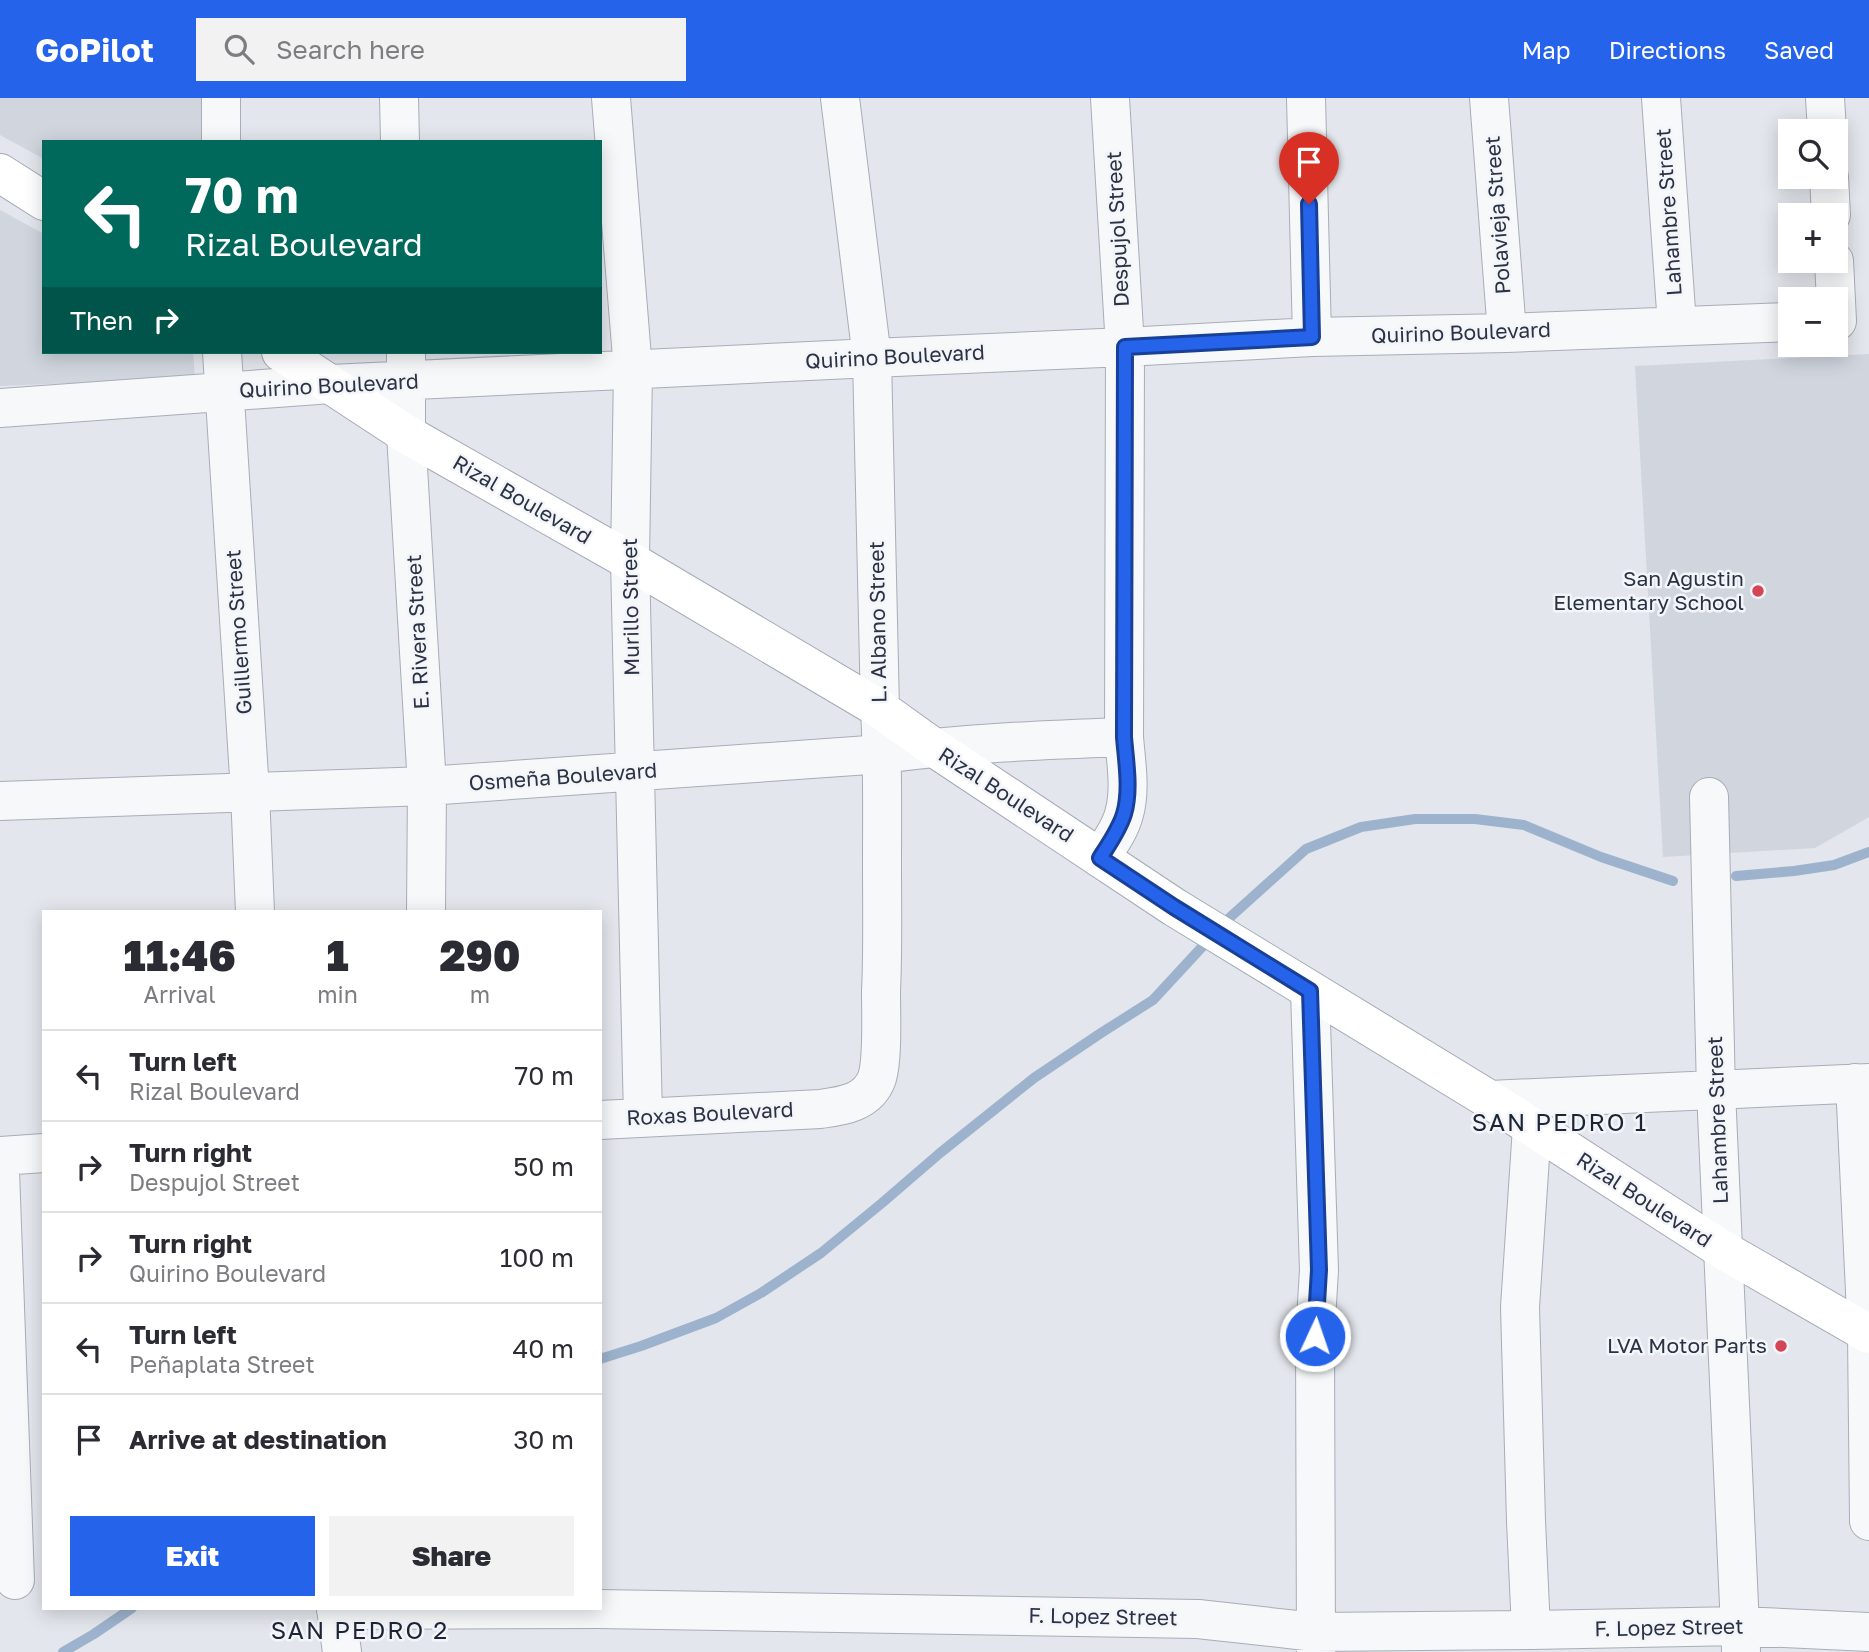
<!DOCTYPE html>
<meta charset="utf-8">
<style>
body{margin:0;font-family:"Golos Text",sans-serif;background:#f2f2f3;color:#2b2b33;height:100vh;display:flex;flex-direction:column;font-size:26px;white-space:nowrap}
*{box-sizing:border-box;margin:0}
p{font-size:23px;color:#7c7c81}
.icon{flex:none;width:38px;height:38px;fill:none;stroke:currentColor;stroke-width:2;stroke-linecap:round;stroke-linejoin:round}
.map{position:relative;flex:1;overflow:hidden}
.panel{position:absolute;left:42px;top:812px;width:560px;height:700px;display:flex;flex-direction:column;background:#fff;border-radius:0px;box-shadow:0 4px 18px #0003}
.panel>*{flex:none}
.banner{position:absolute;left:42px;top:42px;width:560px;height:214px;border-radius:0px;box-shadow:0 4px 18px #0003;background:#00695c;color:#fff;overflow:hidden}
.fabs{position:absolute;left:1778px;top:21px;display:grid;gap:14px}
.fabs a{display:grid;place-items:center;width:70px;height:70px;border-radius:0px;background:#fff;box-shadow:0 4px 18px #0003;font-size:35px}
.pin{position:absolute;display:grid;place-items:center;width:60px;height:60px;color:#fff;margin:-72px -30px;border-radius:50% 50% 50% 0;rotate:-45deg;box-shadow:0 0 7px #0007}
.pin .icon{rotate:45deg}
.me{position:absolute;width:77px;margin:-38px;rotate:3deg;stroke-linejoin:round;filter:drop-shadow(0 0 5px #0008)}
.turn{display:flex;align-items:center;gap:24px;height:147px;padding:0 28px;font-size:32px}
.turn .icon{width:91px;height:91px;stroke-width:2.5}
.turn b{display:block;font-size:49px;line-height:60px}
.then{display:flex;align-items:center;height:66px;padding:0 28px;background:#0003;gap:14px;font-size:26px}
.eta{display:flex;justify-content:space-evenly;align-items:center;height:119px;text-align:center}
.eta b{font-size:42px;font-weight:800;line-height:49px}
.primary-button{display:flex;gap:14px;margin-top:auto;padding:14px 28px}
.primary-button a{flex:1;height:80px;border-radius:0px;background:#2563eb;color:#fff;font-size:28px;font-weight:800;line-height:80px;text-align:center}
.primary-button a+a{background:#f2f2f3;color:#2b2b33}
ul{padding:0;list-style:none}
li{display:flex;align-items:center;gap:21px;height:91px;padding:0 28px;border-top:2px solid #e1e1e2}
li div{flex:1}
li b{display:block;font-size:26px}
li em{font-style:normal}
header{display:flex;align-items:center;gap:42px;box-sizing:border-box;height:98px;padding:0 35px;background:#2563eb;color:#fff}
header strong{font-size:33px}
nav{display:flex;gap:38px;margin-inline-start:auto;font-size:24px}
.search{width:490px;height:63px;background:#f2f2f3;display:flex;align-items:center;gap:18px;box-sizing:border-box;padding:0 24px;border-radius:0px;color:#7c7c81;font-size:26px}
.map>svg:first-child{display:block}
.built{fill:#d1d5de}
.lines{fill:none;stroke-linecap:round;stroke-linejoin:round}
.stream{stroke:#9db3cd;stroke-width:10}
.minor-casing{stroke:#a8adb7;stroke-width:40}
.major-casing{stroke:#a2aab8;stroke-width:40}
.minor{stroke:#f6f8fa;stroke-width:38}
.major{stroke:#fff;stroke-width:38}
.route-casing{stroke:#184099;stroke-width:18}
.route{stroke:#2563eb;stroke-width:12}
.poi-dot{fill:#d44556;stroke:#f3f5f9;stroke-width:2.5}
.labels{text-anchor:middle;stroke-width:5;stroke-linejoin:round;paint-order:stroke}
.street-label{font-size:21px;fill:#2a3345;stroke:#f3f5f9}
.poi-label{font-size:21px;fill:#2a3345;stroke:#f3f5f9;text-anchor:end}
.quarter-label{font-size:24px;letter-spacing:2px;fill:#1c2436;stroke:#f3f5f9}
</style>
<header>
<strong>GoPilot</strong>
<div class="search"><svg class="icon" aria-label="search" viewBox="0 0 24 24"><circle cx="10" cy="10" r="6"/><path d="M15 15l6 6"/></svg>Search here</div>
<nav><a>Map</a><a>Directions</a><a>Saved</a></nav>
</header>
<div class="map">
<svg width="1869" height="1554" viewBox="0 0 1869 1554">
<rect width="100%" height="100%" fill="#e3e6ec"/>
<path class="built" d="M 0,0 L 211,0 L 211,44 L 44,44 L 44,61 L 0,37 Z
M 0,112 L 44,136 L 44,254 L 193,254 L 195,280 L 0,288 Z
M 1869,256 L 1869,719 L 1815,750 L 1663,759 L 1635,268 Z"/>
<g class="lines">
<path class="stream" d="M 1736,778 L 1794,773 L 1834,767 L 1869,754
M 600,1261 L 641,1248 L 716,1220 L 761,1195 L 821,1155 L 882,1105 L 940,1055 L 1034,980 L 1101,935 L 1153,902 L 1227,822 L 1306,751 L 1361,729 L 1415,721 L 1475,721 L 1524,727 L 1601,759 L 1673,783
M 63,1554 L 94,1536 L 132,1510"/>
<defs>
<path id="minor" d="M 399,0 L 400,44
M 611,0 L 633,272 L 630,463 L 643,1019
M 1306,0 L 1312,239
M 1489,0 L 1507,235
M 1661,0 L 1677,227
M 1825,0 L 1827,33
M 221,44 L 221,0
M 1829,79 L 1831,117
M 1834,163 L 1837,223
M 222,254 L 250,694 L 255,814
M 406,254 L 406,336 L 427,688 L 426,814
M 0,310 L 331,286 L 872,260 L 1125,249 L 1312,239 L 1507,235 L 1790,224
M 1709,699 L 1716,993 L 1741,1552
M 0,703 L 427,688 L 883,656 C 963,645 1043,642 1124,639
M 1100,760 C 1109,746 1120,732 1124,716 C 1131,692 1126,664 1124,639 L 1125,249 L 1110,0
M 1310,893 L 1319,1172 L 1315,1238 L 1316,1554
M 1855,985 L 1867,1235 L 1869,1423
M 1490,1002 L 1869,985
M 600,1022 L 820,1011 C 842,1008 868,1005 877,980 C 883,961 881,916 881,894 C 883,852 882,809 882,766 C 882,714 883,663 880,611 L 872,260 L 840,0
M 0,1058 L 44,1055
M 0,1073 L 15,1482
M 336,1510 L 342,1554
M 336,1512 L 598,1511 L 1198,1521 L 1315,1534 L 1531,1532 L 1740,1528 L 1869,1534
M 1531,1532 L 1526,1423 L 1520,1209 L 1532,1029"/>
<path id="major" d="M 0,75 L 44,103
M 281,254 L 406,336 L 630,463 L 880,611 L 933,649 L 1174,809 L 1490,1002 L 1723,1152 L 1869,1236"/>
</defs>
<use href="#minor" class="minor-casing"/>
<use href="#major" class="major-casing"/>
<use href="#minor" class="minor"/>
<use href="#major" class="major"/>
</g>
<g class="lines">
<defs>
<path id="route" d="M 1309,106 L 1312,239 L 1125,249 L 1124,639 C 1126,664 1131,692 1124,716 C 1119,732 1109,746 1100,760 L 1174,809 L 1310,893 L 1319,1172 L 1315,1238"/>
</defs>
<use href="#route" class="route-casing"/>
<use href="#route" class="route"/>
</g>
<g class="poi-dot">
<circle cx="1758" cy="493" r="7"/>
<circle cx="1781" cy="1248" r="7"/>
</g>
<g class="labels">
<g class="street-label">
<text transform="translate(1669 114) rotate(-94)" y="7">Lahambre Street</text>
<text transform="translate(1498 117) rotate(-94)" y="7">Polavieja Street</text>
<text transform="translate(1118 131) rotate(-93)" y="7">Despujol Street</text>
<text transform="translate(1461 235) rotate(-2)" y="7">Quirino Boulevard</text>
<text transform="translate(895 259) rotate(-3)" y="7">Quirino Boulevard</text>
<text transform="translate(329 288) rotate(-3)" y="7">Quirino Boulevard</text>
<text transform="translate(522 402) rotate(30)" y="7">Rizal Boulevard</text>
<text transform="translate(631 509) rotate(-91)" y="7">Murillo Street</text>
<text transform="translate(878 524) rotate(-91)" y="7">L. Albano Street</text>
<text transform="translate(239 534) rotate(-94)" y="7">Guillermo Street</text>
<text transform="translate(418 534) rotate(-93)" y="7">E. Rivera Street</text>
<text transform="translate(563 679) rotate(-4)" y="7">Osmeña Boulevard</text>
<text transform="translate(1006 697) rotate(33)" y="7">Rizal Boulevard</text>
<text transform="translate(710 1016) rotate(-3)" y="7">Roxas Boulevard</text>
<text transform="translate(1718 1022) rotate(-92)" y="7">Lahambre Street</text>
<text transform="translate(1644 1102) rotate(33)" y="7">Rizal Boulevard</text>
<text transform="translate(1103 1519) rotate(1)" y="7">F. Lopez Street</text>
<text transform="translate(1669 1530) rotate(-1)" y="7">F. Lopez Street</text>
</g>
<g class="poi-label">
<text x="1744" y="488">San Agustin<tspan x="1744" dy="24">Elementary School</tspan></text>
<text x="1767" y="1255">LVA Motor Parts</text>
</g>
<g class="quarter-label">
<text x="1560" y="1033">SAN PEDRO 1</text>
<text x="360" y="1541">SAN PEDRO 2</text>
</g>
</g>
</svg>
<div class="fabs">
<a><svg class="icon" aria-label="search" viewBox="0 0 24 24"><circle cx="10" cy="10" r="6"/><path d="M15 15l6 6"/></svg></a>
<a>+</a>
<a>−</a>
</div>
<div class="pin" style="left:1309px;top:106px;background:#d93025"><svg class="icon" aria-label="arrive" viewBox="0 0 24 24"><path d="M6 21V4h12l-3 4 3 4H6"/></svg></div>
<svg class="me" style="left:1315px;top:1238px" viewBox="-20 -20 40 40"><circle r="17" fill="#2563eb" stroke="#fff" stroke-width="3"/><path d="M0-11L8 9 0 5-8 9z" fill="#fff"/></svg>
<div class="banner">
<div class="turn"><svg class="icon" aria-label="left" viewBox="0 0 24 24"><path d="M17 20v-9H6M10 6l-5 5 5 5"/></svg><div><b>70 m</b>Rizal Boulevard</div></div>
<div class="then">Then<svg class="icon" aria-label="right" viewBox="0 0 24 24"><path d="M7 20v-9h11M14 6l5 5-5 5"/></svg></div>
</div>
<section class="panel">
<div class="eta">
<div><b>11:46</b><p>Arrival</p></div>
<div><b>1</b><p>min</p></div>
<div><b>290</b><p>m</p></div>
</div>
<ul>
<li><svg class="icon" aria-label="left" viewBox="0 0 24 24"><path d="M17 20v-9H6M10 6l-5 5 5 5"/></svg><div><b>Turn left</b><p>Rizal Boulevard</p></div><em>70 m</em></li>
<li><svg class="icon" aria-label="right" viewBox="0 0 24 24"><path d="M7 20v-9h11M14 6l5 5-5 5"/></svg><div><b>Turn right</b><p>Despujol Street</p></div><em>50 m</em></li>
<li><svg class="icon" aria-label="right" viewBox="0 0 24 24"><path d="M7 20v-9h11M14 6l5 5-5 5"/></svg><div><b>Turn right</b><p>Quirino Boulevard</p></div><em>100 m</em></li>
<li><svg class="icon" aria-label="left" viewBox="0 0 24 24"><path d="M17 20v-9H6M10 6l-5 5 5 5"/></svg><div><b>Turn left</b><p>Peñaplata Street</p></div><em>40 m</em></li>
<li><svg class="icon" aria-label="arrive" viewBox="0 0 24 24"><path d="M6 21V4h12l-3 4 3 4H6"/></svg><div><b>Arrive at destination</b></div><em>30 m</em></li>
</ul>
<div class="primary-button"><a>Exit</a><a>Share</a></div>
</section>
</div>
